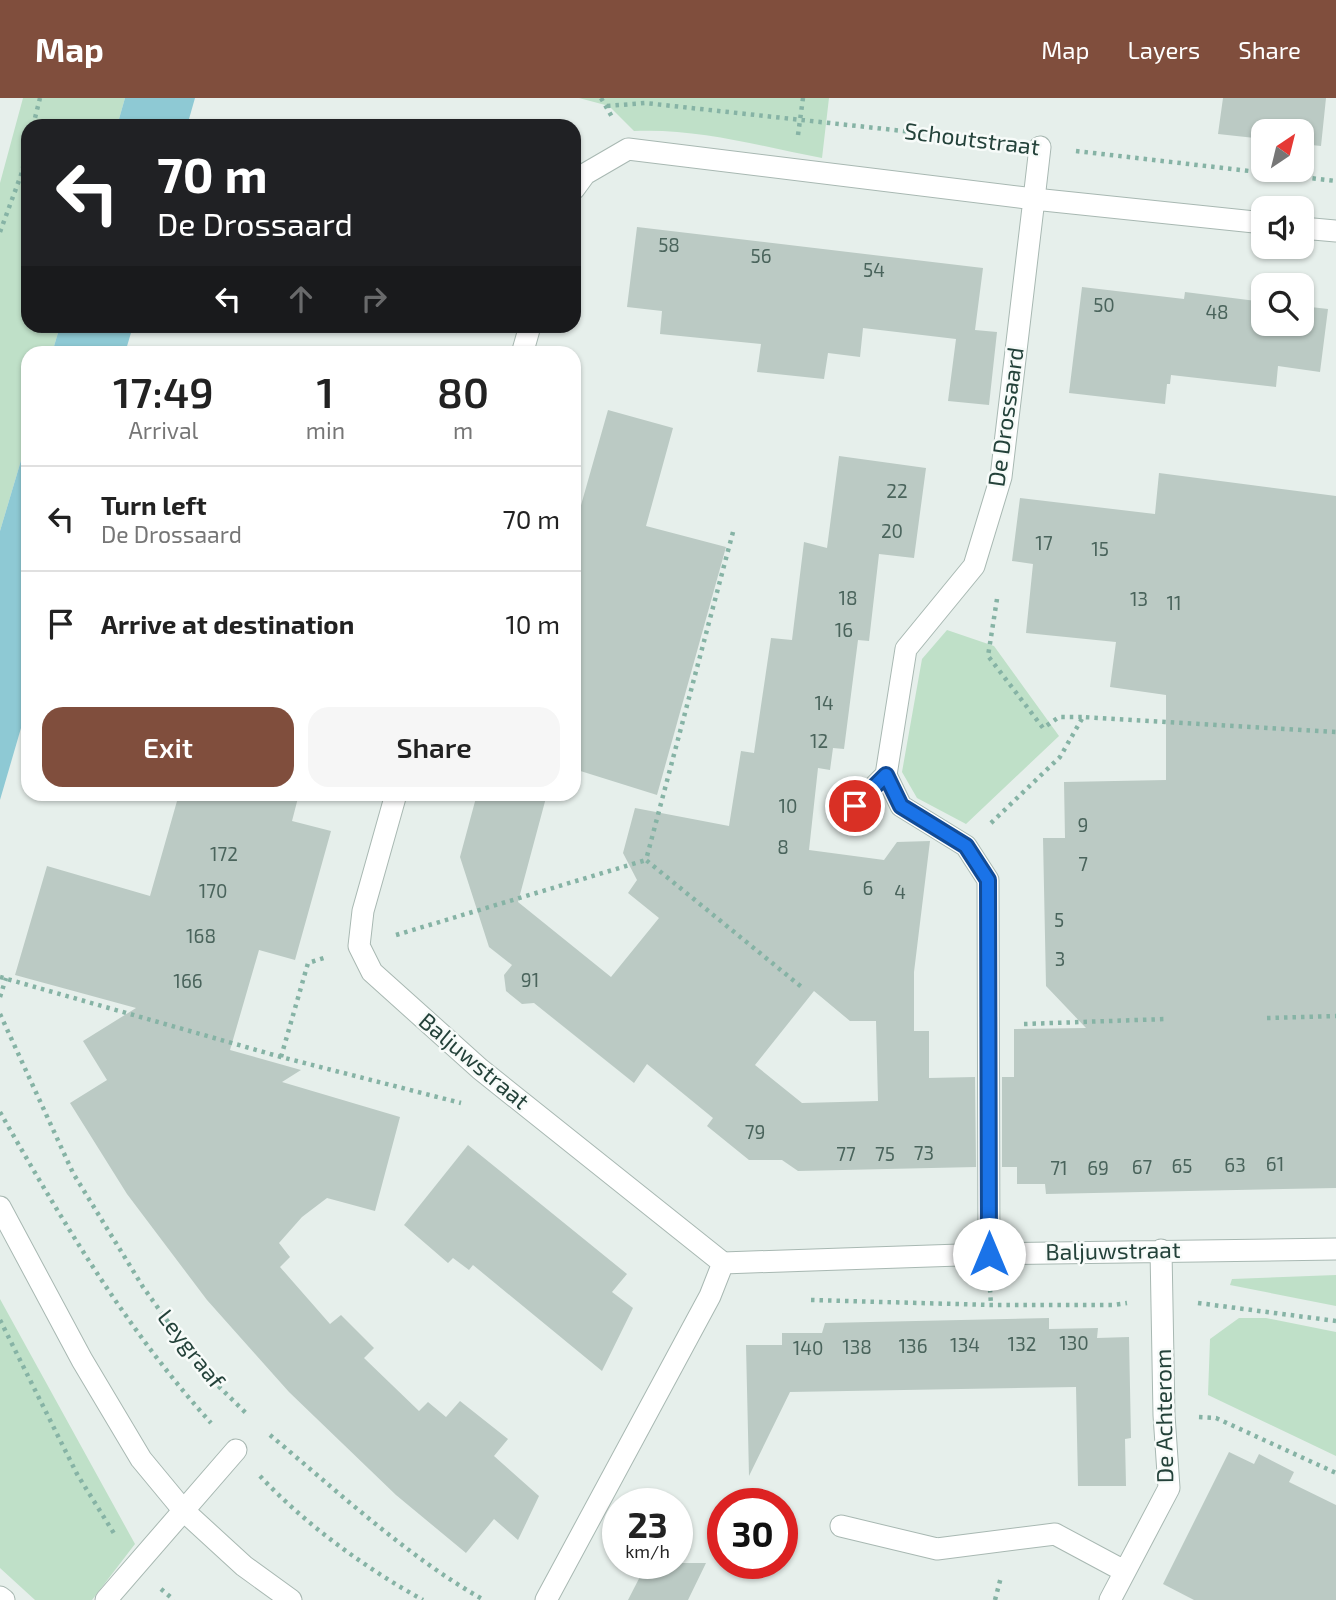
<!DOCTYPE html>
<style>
body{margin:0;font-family:"Exo 2",sans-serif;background:#f6f6f6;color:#222;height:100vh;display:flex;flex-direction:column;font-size:26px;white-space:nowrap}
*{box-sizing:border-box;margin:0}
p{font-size:23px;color:#767676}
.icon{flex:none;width:38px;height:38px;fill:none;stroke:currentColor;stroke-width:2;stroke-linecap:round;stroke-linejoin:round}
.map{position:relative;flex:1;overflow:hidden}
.panel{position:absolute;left:21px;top:248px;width:560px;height:455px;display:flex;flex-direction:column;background:#fff;border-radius:21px;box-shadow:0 2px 5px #0004}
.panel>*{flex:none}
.guide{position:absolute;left:21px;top:21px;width:560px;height:214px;border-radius:21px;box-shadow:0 2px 5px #0004;background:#202124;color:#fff;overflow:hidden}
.needle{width:46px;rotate:35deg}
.tools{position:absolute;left:1251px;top:21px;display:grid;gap:14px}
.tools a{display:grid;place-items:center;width:63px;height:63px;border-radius:14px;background:#fff;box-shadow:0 2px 5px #0004;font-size:35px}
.speed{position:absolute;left:602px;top:1390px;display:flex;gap:14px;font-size:35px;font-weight:700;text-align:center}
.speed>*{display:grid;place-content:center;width:91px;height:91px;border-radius:50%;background:#fff;box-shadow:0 2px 5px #0004;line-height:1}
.speed small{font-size:18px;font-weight:400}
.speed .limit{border:10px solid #d22;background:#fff;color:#111}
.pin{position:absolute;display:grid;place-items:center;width:60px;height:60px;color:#fff;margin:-30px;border:4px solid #fff;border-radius:50%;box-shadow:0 2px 7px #0007}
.me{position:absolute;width:77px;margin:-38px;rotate:0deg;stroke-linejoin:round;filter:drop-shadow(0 0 5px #0008)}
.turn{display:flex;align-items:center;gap:24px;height:147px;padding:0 21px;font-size:32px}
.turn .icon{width:91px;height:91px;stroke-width:2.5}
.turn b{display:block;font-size:49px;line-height:60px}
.lanes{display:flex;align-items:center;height:66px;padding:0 21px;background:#0003;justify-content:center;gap:35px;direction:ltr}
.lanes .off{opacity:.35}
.eta{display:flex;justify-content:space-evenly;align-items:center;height:119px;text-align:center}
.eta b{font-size:42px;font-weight:600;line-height:49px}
.cta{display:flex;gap:14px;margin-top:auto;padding:14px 21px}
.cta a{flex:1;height:80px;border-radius:21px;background:#804e3d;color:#fff;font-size:28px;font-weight:600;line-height:80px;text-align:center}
.cta a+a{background:#f6f6f6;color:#222}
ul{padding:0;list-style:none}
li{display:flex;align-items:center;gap:21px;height:105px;padding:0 21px;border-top:2px solid #e0e0e0}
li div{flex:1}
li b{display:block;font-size:26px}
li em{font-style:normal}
header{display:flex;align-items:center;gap:42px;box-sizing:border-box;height:98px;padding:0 35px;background:#804e3d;color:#fff}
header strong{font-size:33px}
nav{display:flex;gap:38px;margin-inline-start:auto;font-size:24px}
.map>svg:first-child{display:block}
.green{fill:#bfe0c8}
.water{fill:#8ec9d4}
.building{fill:#bbcac4;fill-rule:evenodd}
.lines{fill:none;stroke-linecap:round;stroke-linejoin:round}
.service-casing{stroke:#a8b8b2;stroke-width:23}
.minor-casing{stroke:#a8b8b2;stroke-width:23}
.tertiary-casing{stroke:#a8b8b2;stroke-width:23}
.path{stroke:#86b3a5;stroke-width:4.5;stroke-dasharray:3.5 5;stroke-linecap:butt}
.service{stroke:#fff;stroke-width:21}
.minor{stroke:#fff;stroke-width:21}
.tertiary{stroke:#fff;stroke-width:21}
.route-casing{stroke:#114b97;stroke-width:18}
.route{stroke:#1a73e8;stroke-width:12}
.labels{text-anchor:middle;stroke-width:5;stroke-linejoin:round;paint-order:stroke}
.number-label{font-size:19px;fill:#4a645c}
.street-label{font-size:23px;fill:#24423a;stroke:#f7fbf9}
</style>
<header>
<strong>Map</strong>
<nav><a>Map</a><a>Layers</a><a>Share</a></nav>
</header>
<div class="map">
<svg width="1336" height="1502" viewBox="0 0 1336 1502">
<rect width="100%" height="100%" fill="#e6efeb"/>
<path class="green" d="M 23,0 L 125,0 L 117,28 L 28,28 L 28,228 L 60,228 L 52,255 L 28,256 L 28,339 L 0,433 L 0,85 Z
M 579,0 L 829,0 L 822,60 C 760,48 697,30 634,33 L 609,8 Z
M 947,532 L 994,548 L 1059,638 L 966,726 L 917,700 L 902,674 L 922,561 Z
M 1336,1177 L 1336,1208 L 1230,1187 L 1232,1181 Z
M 0,1201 L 135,1446 L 92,1502 L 35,1502 L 0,1470 Z
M 1239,1220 L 1266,1220 L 1336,1234 L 1336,1358 L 1208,1297 L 1210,1241 Z"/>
<path class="water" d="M 125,0 L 195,0 L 187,28 L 117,28 Z
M 60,228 L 133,228 L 125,255 L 52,255 Z
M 28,339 L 28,606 L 0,702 L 0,433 Z"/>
<path class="building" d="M 1223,0 L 1326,0 L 1321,48 L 1302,46 L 1302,33 L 1264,33 L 1264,41 L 1218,36 Z
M 637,129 L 983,170 L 975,232 L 997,234 L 989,307 L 948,303 L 956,241 L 863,230 L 860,259 L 828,255 L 824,281 L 757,274 L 761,246 L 660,236 L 662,213 L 627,209 Z
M 1082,189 L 1184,201 L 1185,194 L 1264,204 L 1264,226 L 1302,226 L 1302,208 L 1328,211 L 1320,274 L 1278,268 L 1276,289 L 1171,277 L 1170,286 L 1167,286 L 1165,306 L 1069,295 Z
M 608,312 L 673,330 L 646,428 L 726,449 L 657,697 L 574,671 L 574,432 Z
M 839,358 L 926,370 L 914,460 L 879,456 L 869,543 L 858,542 L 844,651 L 833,650 L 830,672 L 818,670 L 809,752 L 884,762 L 897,744 L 930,743 L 914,874 L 914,933 L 929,933 L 929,980 L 975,979 L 976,1069 L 798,1073 L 782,1062 L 749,1062 L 707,1028 L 713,1020 L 647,966 L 634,985 L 534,905 L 522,906 L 506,893 L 504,877 L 512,867 L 489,849 L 460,759 L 477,696 L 547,696 L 518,804 L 611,879 L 659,820 L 628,795 L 637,782 L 623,755 L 635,710 L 729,728 L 741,653 L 754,655 L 771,540 L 792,542 L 804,444 L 827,450 ZM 814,893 L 850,923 L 876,923 L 878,1003 L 802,1005 L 755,967 Z
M 1159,375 L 1336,398 L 1336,1090 L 1046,1096 L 1045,1086 L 1017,1086 L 1017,1069 L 1002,1069 L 1002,979 L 1014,979 L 1014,931 L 1086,930 L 1046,888 L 1043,740 L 1065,740 L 1064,684 L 1166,682 L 1166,597 L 1110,589 L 1116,544 L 1026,535 L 1033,466 L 1012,463 L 1020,400 L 1155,416 Z
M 179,696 L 299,696 L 292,723 L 331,733 L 295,862 L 259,852 L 230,952 L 301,972 L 282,984 L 400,1019 L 375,1113 L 327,1100 L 302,1119 L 279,1145 L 290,1159 L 280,1169 L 330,1226 L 341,1217 L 374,1250 L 364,1260 L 419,1313 L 428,1304 L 446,1319 L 460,1303 L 508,1341 L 494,1358 L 539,1398 L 518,1442 L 494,1421 L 466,1455 L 396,1397 L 289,1294 L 207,1202 L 127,1096 L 70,1005 L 107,982 L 83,943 L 136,910 L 15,877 L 47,768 L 150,798 Z
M 468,1047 L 627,1176 L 612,1194 L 633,1210 L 602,1273 L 473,1167 L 469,1172 L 453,1160 L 448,1165 L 404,1127 Z
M 1049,1220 L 1049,1231 L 1098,1230 L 1097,1240 L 1129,1239 L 1131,1340 L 1125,1341 L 1126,1388 L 1078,1388 L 1076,1289 L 790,1294 L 749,1378 L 746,1247 L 782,1247 L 782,1235 L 822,1235 L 825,1225 Z
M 1229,1354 L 1254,1366 L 1259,1356 L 1294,1374 L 1289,1384 L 1336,1407 L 1336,1502 L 1194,1502 L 1163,1486 Z
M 647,1465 L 706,1465 L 688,1502 L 628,1502 Z"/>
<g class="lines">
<defs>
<path id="service" d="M 1034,101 L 1040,49
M 0,1499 L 4,1502"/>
<path id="minor" d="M 574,91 L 585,76 L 628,51 L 1034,101 L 1264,125
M 1302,130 L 1336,133
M 522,256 L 530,228
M 396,696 L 363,813 L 359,848 L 372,874 L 480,971 L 723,1165 L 989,1156 L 1336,1151
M 855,708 L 886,677
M 989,1156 L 988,782 L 966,748 L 901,708 L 886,677 L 906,551 L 974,468 L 1001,379 L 1034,101
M 841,1428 L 937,1451 L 1055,1436 L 1124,1473
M 106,1502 L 236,1352
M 546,1502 L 710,1198 L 723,1165
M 1110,1502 L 1169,1390 L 1164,1317 L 1161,1152"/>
<path id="tertiary" d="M 0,1109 L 82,1262 L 141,1361 L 184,1413 L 244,1468 L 291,1502"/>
</defs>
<use href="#service" class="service-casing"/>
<use href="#minor" class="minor-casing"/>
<use href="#tertiary" class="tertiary-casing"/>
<path class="path" d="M 601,0 L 612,19
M 607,8 L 645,5 L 1005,44
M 33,28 L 40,0
M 798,37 L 803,0
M 1076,53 L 1336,83
M 0,134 L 21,77 L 28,50
M 733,434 L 646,762 L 804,891
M 997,501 L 988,558 L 1043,630 L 1059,619 L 1082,619
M 991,725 L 1060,659 L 1083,619 L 1336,634
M 396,837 L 646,762
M 0,879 L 281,959 L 461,1005
M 0,899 L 6,880
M 0,916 L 73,1075 L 143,1189 L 204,1274 L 248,1317
M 1267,920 L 1336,918
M 1024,926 L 1166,921
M 281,959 L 308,865 L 327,859
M 0,1014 C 62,1123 127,1232 211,1325
M 990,1191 L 991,1207
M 811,1202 L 991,1207 L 1113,1207 L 1127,1205
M 1198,1205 L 1336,1223
M 0,1222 L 77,1376 L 115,1437
M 1199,1319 L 1216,1320 L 1336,1375
M 270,1337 C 336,1392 409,1460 484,1502
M 260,1378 C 305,1426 365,1470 423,1502
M 161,1491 L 174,1502
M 995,1502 L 1001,1479"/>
<use href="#service" class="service"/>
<use href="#minor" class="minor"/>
<use href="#tertiary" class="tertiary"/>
</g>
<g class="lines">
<defs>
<path id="route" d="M 855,708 L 886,677 L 901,708 L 966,748 L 988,782 L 989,1156"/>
</defs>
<use href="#route" class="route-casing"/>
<use href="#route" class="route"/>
</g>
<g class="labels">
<g class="number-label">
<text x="669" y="154">58</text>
<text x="761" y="165">56</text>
<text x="874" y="179">54</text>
<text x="1104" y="214">50</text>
<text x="1217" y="221">48</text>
<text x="897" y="400">22</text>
<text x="892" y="440">20</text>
<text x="1044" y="452">17</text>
<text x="1100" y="458">15</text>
<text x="848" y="507">18</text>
<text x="1139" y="508">13</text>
<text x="1174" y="512">11</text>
<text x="844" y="539">16</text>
<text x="824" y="612">14</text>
<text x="819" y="650">12</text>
<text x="788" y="715">10</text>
<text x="1083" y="734">9</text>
<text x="783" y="756">8</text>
<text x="224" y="763">172</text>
<text x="1083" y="773">7</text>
<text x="868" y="797">6</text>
<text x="213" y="800">170</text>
<text x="900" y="801">4</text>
<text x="1059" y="829">5</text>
<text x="201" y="845">168</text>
<text x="1060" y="868">3</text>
<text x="530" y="889">91</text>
<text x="188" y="890">166</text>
<text x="755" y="1041">79</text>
<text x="924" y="1062">73</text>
<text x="846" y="1063">77</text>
<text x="885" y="1063">75</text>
<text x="1275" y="1073">61</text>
<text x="1235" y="1074">63</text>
<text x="1182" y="1075">65</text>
<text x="1142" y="1076">67</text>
<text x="1059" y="1077">71</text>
<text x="1098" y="1077">69</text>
<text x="1074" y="1252">130</text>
<text x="1022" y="1253">132</text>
<text x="965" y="1254">134</text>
<text x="913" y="1255">136</text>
<text x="857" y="1256">138</text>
<text x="808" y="1257">140</text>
</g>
<g class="street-label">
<text transform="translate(972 41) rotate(7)" y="8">Schoutstraat</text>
<text transform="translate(1006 319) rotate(-82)" y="8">De Drossaard</text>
<text transform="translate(474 963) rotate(40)" y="8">Baljuwstraat</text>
<text transform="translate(1113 1153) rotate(-1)" y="8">Baljuwstraat</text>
<text transform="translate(191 1251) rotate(52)" y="8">Leygraaf</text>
<text transform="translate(1164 1318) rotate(-91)" y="8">De Achterom</text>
</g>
</g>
</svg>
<div class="tools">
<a><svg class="needle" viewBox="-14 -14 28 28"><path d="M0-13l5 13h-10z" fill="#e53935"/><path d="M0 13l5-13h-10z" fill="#767676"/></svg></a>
<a><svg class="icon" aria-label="sound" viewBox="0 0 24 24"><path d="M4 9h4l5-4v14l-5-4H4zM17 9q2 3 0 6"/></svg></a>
<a><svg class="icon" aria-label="search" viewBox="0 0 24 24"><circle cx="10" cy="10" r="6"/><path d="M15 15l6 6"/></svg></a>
</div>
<div class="speed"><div>23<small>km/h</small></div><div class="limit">30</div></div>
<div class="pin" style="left:855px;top:708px;background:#d93025"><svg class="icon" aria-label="arrive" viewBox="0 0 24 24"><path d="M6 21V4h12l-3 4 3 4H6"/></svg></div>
<svg class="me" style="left:989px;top:1156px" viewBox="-20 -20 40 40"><circle r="19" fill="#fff"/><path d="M0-13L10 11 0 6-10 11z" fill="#1a73e8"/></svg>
<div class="guide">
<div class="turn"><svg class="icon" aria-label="left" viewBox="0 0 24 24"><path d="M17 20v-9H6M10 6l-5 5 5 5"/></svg><div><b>70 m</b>De Drossaard</div></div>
<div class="lanes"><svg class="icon" aria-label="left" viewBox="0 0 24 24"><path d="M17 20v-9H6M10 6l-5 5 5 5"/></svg><svg class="icon off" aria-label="ahead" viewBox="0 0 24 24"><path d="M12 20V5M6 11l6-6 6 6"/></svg><svg class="icon off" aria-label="right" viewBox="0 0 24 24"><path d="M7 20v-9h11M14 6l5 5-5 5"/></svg></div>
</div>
<section class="panel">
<div class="eta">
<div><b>17:49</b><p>Arrival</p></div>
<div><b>1</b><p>min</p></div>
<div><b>80</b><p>m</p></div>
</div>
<ul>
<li><svg class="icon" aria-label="left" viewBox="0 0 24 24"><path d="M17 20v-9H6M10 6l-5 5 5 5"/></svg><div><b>Turn left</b><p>De Drossaard</p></div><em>70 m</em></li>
<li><svg class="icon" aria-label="arrive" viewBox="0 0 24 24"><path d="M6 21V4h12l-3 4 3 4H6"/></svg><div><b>Arrive at destination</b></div><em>10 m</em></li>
</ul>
<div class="cta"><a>Exit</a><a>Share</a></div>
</section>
</div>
